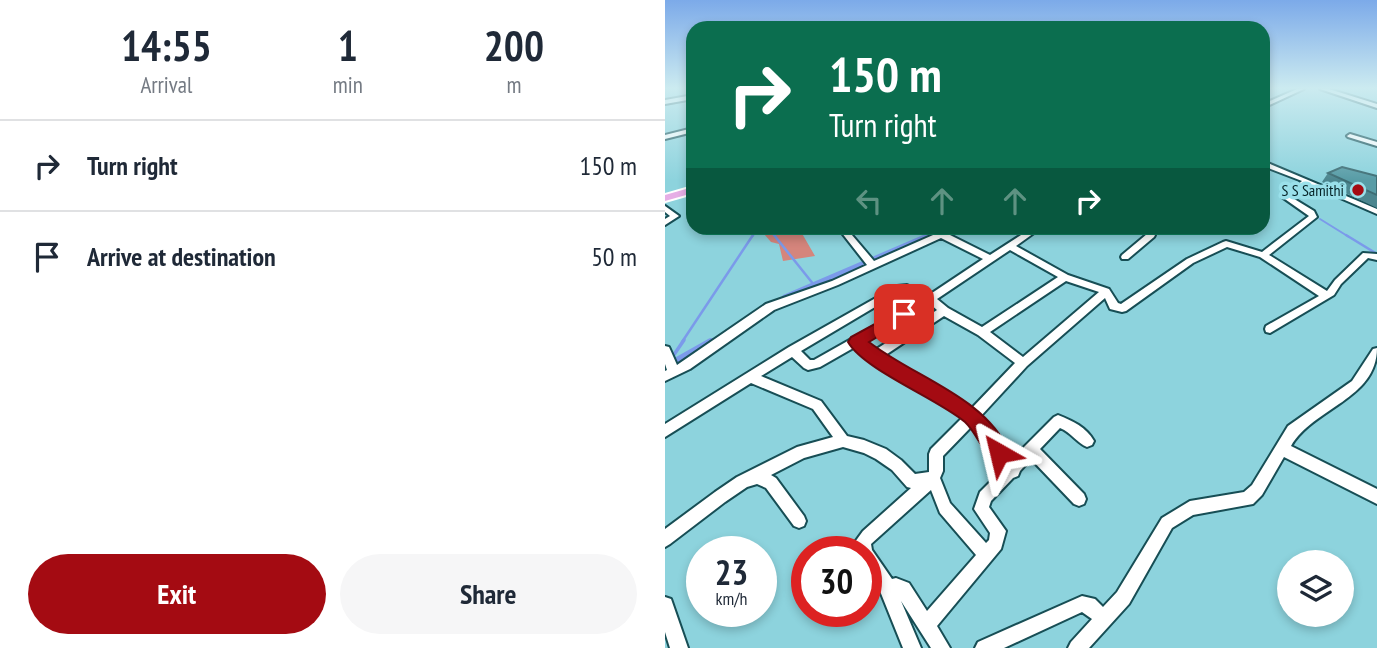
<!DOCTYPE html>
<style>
body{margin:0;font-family:"PT Sans Narrow",sans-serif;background:#f6f6f7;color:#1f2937;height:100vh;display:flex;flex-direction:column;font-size:26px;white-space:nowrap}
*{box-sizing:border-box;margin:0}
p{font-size:23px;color:#747a83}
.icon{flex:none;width:38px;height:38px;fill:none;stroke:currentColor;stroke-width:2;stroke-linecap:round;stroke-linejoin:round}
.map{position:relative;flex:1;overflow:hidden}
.details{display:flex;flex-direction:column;background:#fff;width:665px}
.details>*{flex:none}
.hud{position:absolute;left:21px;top:21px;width:584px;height:214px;border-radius:21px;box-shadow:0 4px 10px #0003;background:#0b6e4f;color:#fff;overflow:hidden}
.buttons{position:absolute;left:612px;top:550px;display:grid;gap:14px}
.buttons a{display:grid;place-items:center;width:77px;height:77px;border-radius:50%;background:#fff;box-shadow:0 4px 10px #0003;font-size:35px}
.speed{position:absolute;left:21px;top:536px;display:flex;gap:14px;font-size:35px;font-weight:700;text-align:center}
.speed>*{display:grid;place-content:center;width:91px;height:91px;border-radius:50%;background:#fff;box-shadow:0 4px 10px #0003;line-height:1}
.speed small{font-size:18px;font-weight:400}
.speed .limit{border:10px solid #d22;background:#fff;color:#111}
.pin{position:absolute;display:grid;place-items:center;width:60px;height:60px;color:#fff;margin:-30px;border-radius:14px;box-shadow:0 4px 10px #0006}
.me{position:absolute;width:77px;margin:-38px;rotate:323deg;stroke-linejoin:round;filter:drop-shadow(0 0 5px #0008)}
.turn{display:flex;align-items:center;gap:24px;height:147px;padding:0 28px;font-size:32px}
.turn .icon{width:91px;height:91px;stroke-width:2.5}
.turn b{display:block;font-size:49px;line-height:60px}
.lanes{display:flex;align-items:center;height:66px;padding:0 28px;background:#0003;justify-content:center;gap:35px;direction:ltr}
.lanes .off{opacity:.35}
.eta{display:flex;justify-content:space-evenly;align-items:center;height:119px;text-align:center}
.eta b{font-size:42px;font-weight:800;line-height:49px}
.cta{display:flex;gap:14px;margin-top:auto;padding:14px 28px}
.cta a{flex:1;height:80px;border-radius:42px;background:#a40b12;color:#fff;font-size:28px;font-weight:800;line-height:80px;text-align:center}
.cta a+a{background:#f6f6f7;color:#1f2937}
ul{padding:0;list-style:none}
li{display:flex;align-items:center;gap:21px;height:91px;padding:0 28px;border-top:2px solid #e0e1e3}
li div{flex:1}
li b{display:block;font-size:26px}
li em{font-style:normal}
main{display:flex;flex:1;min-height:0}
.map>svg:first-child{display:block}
.green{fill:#d5857c}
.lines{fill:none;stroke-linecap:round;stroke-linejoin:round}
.stream-far2{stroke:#7b9aea;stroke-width:2}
.stream-far1{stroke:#7b9aea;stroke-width:2.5}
.stream{stroke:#7b9aea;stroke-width:3.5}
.canal-far2{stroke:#7b9aea;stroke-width:5}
.canal-far1{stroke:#7b9aea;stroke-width:7}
.canal{stroke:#7b9aea;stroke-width:10}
.minor-casing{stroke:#174e55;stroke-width:4}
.major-casing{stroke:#fff;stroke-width:4}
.minor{fill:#fff;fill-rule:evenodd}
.major{fill:#e6aee6;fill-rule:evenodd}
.wall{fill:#4c868f}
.building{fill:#589ca6;stroke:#3e6d74;stroke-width:2}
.route{fill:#a40b12;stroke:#6b070c;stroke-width:2}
.poi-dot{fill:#a40b12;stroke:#9ae0ea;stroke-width:2.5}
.labels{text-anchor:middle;stroke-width:7;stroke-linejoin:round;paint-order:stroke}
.far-poi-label{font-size:16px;fill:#052226;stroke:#9ae0ea;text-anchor:end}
</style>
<main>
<section class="details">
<div class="eta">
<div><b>14:55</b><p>Arrival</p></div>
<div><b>1</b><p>min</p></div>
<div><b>200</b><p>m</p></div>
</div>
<ul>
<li><svg class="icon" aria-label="right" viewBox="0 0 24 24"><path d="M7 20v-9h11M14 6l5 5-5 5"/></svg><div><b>Turn right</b></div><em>150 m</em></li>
<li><svg class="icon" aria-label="arrive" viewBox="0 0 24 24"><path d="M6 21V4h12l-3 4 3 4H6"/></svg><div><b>Arrive at destination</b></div><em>50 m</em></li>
</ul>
<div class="cta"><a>Exit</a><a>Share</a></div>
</section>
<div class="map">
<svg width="712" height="648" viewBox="0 0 712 648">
<rect width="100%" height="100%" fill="#8dd3dd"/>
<path class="green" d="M 114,228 L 120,228 L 124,231 L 135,230 L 150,256 L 118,261 L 114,244 L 106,242 L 99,234 Z"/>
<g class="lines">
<path class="stream-far2" d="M 655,219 L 684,237
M 104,228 L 111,237
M 87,237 L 93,228"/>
<path class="stream-far1" d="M 109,235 L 149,285
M 681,235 L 712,254
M 17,342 L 88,235"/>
<path class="stream" d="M 6,359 L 19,340"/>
<path class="canal-far2" d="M 263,237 L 283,228"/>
<path class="canal-far1" d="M 120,298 L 267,235"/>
<path class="canal" d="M 0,369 L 46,343"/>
<defs>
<path id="minor" d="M 632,89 L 639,89 L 598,108 L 598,104 Z
M 655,89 L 664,89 L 712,104 L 712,108 Z
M 28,95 L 28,99 L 0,104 L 0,100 Z
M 28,128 L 28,132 L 0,139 L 0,135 Z
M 685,134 L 712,142 L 712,146 L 683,137 L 682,136 Z
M 598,161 L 712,209 L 712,214 L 643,184 L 626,197 L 649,211 L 652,217 L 604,255 L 662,291 L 670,280 L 698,253 L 712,254 L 712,260 L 703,258 L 676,284 L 669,295 L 605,333 L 601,332 L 600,329 L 601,326 L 654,296 L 595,257 L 562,247 L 528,263 L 461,311 L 457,312 L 445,309 L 440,298 L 362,366 L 315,417 L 347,459 L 389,417 L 393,415 C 408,421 421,427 429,441 L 427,445 L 422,447 C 412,443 407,433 395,428 L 375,449 L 419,494 L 421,499 L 419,504 L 414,506 L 409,504 L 366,459 L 355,471 L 353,476 L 348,478 L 326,501 L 324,507 L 341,531 L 336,549 L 272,626 L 285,648 L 266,648 L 236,601 L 256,648 L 238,648 L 213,586 L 201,569 L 201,551 L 191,551 L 190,542 L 198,531 L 246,488 L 242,487 L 227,470 L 211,459 L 199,453 L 178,447 L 139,458 L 106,475 L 111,478 L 139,516 L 141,521 L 139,526 L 134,528 L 129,526 L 101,488 L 92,484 L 82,487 L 60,502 L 5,544 L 0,547 L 0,529 L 50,492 L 72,477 L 132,447 L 168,437 L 148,409 L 86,383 L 0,437 L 0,424 L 124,347 L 232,286 L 242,285 L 264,295 L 318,259 L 276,238 L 173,285 L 109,310 L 25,369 L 0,381 L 0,371 L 2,370 L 0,364 L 0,346 L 4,347 L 12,365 L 101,304 L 167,281 L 202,265 L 173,228 L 181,228 L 209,261 L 284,228 L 294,228 L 283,234 L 325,255 L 367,228 L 376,228 L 351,246 L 403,275 L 444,289 L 453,303 L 456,304 L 522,259 L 558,242 L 561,241 L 597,252 L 644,216 L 617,197 L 637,181 L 598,166 ZM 345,250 L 393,277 L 317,327 L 283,308 L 272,299 ZM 401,281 L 434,292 L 358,357 L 325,332 ZM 237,291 L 241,291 L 257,299 L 149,360 L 145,360 L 136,351 ZM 265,304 L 272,310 L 210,350 L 199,342 ZM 279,316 L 313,335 L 350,363 L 306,409 L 219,356 ZM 190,347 L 206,359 L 298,417 L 266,449 L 264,454 L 264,472 L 250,474 L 236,460 L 221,449 L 199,440 L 182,436 L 156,401 L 96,376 L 127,357 L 139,368 L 143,370 L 155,367 ZM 307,426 L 338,469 L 315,492 L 309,509 L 325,533 L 324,540 L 321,543 L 285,503 L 275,478 L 278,471 L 278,456 ZM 266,490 L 275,513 L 311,555 L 262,611 L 244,583 L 231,578 L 227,579 L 207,550 L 206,544 Z
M 0,206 L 14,216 L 0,225 L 0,219 L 5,216 L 0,212 Z
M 480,228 L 488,228 L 490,235 L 489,237 L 463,259 L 457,259 L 456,257 L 457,255 L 482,234 Z
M 712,348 C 712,399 648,408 626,446 L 712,489 L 712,504 L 619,457 L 597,495 L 588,504 L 528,515 L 507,528 L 464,604 L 424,648 L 403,648 L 406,642 L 427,619 L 417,612 L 339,648 L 310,648 L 313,642 L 417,596 L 430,599 L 438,607 L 452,592 L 497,518 L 525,501 L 579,492 L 587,485 L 623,426 L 687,381 L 708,349 Z
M 0,597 L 6,599 L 23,648 L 5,648 L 0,632 Z"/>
<path id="major" d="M 28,187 L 28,193 L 0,201 L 0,195 Z"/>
</defs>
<use href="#minor" class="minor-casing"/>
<use href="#major" class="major-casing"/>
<use href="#minor" class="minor"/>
<use href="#major" class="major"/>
</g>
<path class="wall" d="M 663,173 L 712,176 L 712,208 L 657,182 Z"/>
<path class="building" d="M 677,167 L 712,176 L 712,195 L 663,173 Z"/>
<linearGradient id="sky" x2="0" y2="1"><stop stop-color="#7caae9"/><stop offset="0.49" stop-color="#ccebf0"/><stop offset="1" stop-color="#ccebf0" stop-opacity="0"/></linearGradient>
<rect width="712" height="180" fill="url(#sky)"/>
<path class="route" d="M 239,308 L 244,310 L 247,314 L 244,318 L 204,342 C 250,378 320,396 345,453 L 342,460 L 334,463 C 318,456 313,434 300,422 C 273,399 199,370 183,342 L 186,337 Z"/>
<circle class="poi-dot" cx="693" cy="190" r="7"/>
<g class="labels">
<g class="far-poi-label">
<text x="679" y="196">S S Samithi</text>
</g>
</g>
</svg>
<div class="buttons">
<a><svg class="icon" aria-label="layers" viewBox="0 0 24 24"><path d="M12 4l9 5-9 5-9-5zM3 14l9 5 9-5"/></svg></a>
</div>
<div class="speed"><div>23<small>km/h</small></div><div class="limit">30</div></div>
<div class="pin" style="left:239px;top:314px;background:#d93025"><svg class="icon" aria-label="arrive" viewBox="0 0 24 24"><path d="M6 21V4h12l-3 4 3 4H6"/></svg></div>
<svg class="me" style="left:334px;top:453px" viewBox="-20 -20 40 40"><path d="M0-17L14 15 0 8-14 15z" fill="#a40b12" stroke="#fff" stroke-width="4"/></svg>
<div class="hud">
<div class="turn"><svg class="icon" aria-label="right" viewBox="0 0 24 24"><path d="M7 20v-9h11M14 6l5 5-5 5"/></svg><div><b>150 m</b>Turn right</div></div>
<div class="lanes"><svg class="icon off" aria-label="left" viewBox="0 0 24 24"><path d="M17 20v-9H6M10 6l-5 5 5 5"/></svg><svg class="icon off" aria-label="ahead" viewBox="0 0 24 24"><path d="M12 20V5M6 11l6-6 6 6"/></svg><svg class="icon off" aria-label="ahead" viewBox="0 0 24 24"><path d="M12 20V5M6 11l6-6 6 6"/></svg><svg class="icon" aria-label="right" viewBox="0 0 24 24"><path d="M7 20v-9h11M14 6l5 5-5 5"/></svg></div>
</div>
</div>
</main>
